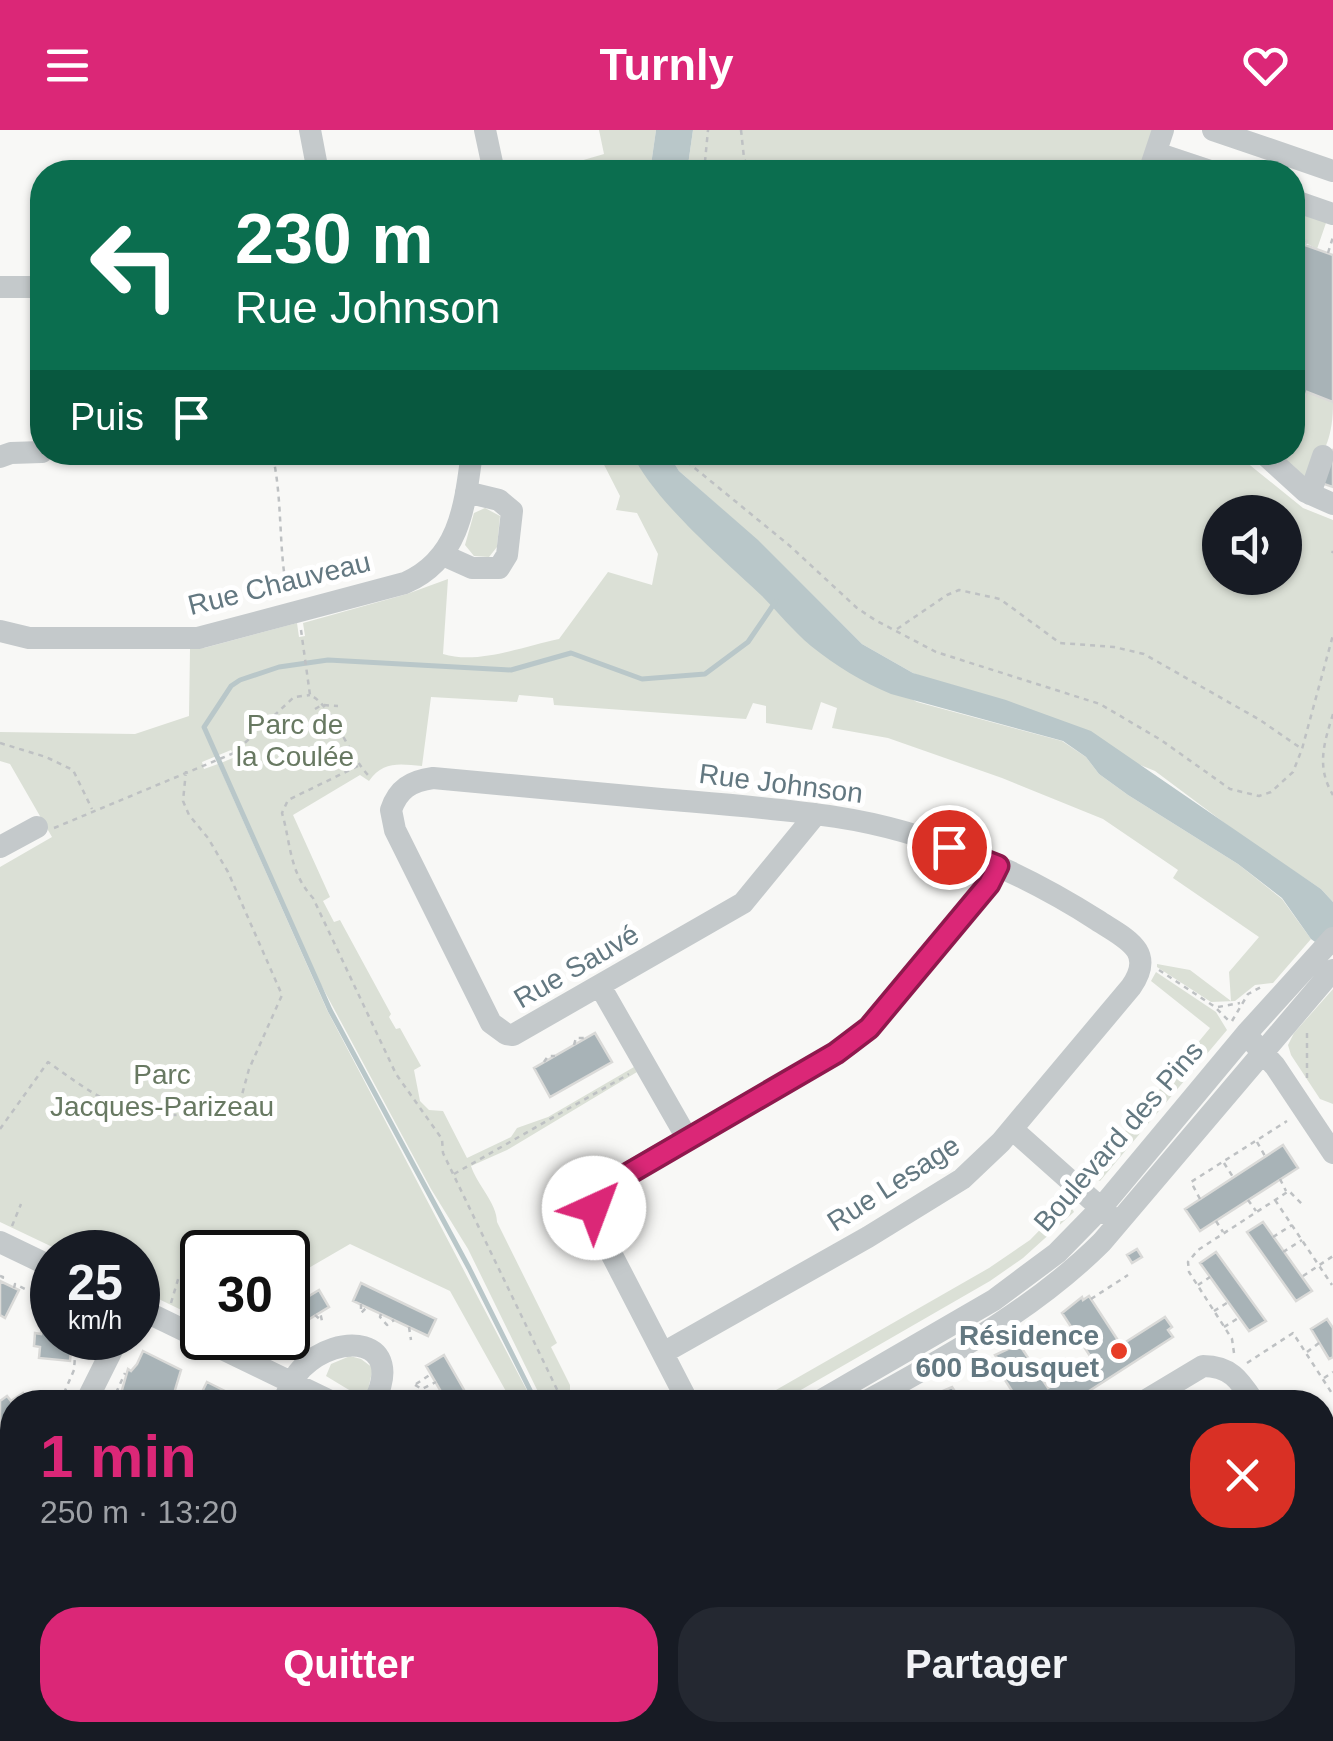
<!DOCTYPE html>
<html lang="fr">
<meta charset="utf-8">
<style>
body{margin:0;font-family:Arial,sans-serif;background:#242831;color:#f1f3f6;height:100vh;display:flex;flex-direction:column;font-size:38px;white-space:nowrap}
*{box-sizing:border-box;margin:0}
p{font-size:32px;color:#9ea1a6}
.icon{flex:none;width:55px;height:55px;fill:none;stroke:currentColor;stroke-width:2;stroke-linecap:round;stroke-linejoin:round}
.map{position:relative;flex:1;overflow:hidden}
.panel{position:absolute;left:0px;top:1260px;width:1335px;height:352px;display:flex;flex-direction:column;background:#171b24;border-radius:40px 40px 0 0;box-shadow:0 2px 8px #0004}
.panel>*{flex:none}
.hud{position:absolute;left:30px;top:30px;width:1275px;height:305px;border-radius:40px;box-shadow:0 2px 8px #0004;background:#0b6e4f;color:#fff;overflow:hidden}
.fabs{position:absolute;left:1202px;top:365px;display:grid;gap:20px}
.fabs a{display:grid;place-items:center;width:100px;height:100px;border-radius:50%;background:#171b24;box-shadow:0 2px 8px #0004;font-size:50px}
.speed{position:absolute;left:30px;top:1100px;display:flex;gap:20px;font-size:50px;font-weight:700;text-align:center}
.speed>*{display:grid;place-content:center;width:130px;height:130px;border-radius:50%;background:#171b24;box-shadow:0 2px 8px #0004;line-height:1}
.speed small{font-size:25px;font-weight:400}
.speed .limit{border:5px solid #111;border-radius:15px;background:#fff;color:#111}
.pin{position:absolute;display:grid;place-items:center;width:85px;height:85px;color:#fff;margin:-42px;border:5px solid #fff;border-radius:50%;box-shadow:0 2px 10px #0007}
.me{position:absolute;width:110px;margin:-55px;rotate:43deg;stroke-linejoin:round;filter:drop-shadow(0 0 8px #0008)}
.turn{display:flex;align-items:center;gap:35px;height:210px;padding:0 40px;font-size:45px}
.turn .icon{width:130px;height:130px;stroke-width:2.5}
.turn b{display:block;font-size:70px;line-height:85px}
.then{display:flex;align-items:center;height:95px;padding:0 40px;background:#0003;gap:20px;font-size:38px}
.round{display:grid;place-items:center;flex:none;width:105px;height:105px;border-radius:40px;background:#242831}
.overview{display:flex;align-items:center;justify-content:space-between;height:170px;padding:0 40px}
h1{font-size:60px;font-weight:800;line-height:75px;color:#db2777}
.primary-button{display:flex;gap:20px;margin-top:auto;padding:20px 40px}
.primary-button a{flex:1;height:115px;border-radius:40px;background:#db2777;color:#fff;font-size:40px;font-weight:800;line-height:115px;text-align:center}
.primary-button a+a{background:#242831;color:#f1f3f6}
header{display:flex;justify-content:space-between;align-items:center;height:130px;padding:0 40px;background:#db2777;color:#fff;font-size:45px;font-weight:800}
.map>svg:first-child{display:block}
.built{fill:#e6e8e7}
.green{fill:#dbe0d6;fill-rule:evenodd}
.water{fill:#b9c7c9}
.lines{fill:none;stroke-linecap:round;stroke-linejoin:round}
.stream{stroke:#b9c7c9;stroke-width:5}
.building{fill:#a8b3b7;stroke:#dadad8;stroke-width:2.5}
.path{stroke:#bec1c3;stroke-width:2.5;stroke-dasharray:5 5;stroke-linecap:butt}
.minor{stroke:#c4c9cb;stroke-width:22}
.route-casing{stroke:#8e194d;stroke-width:25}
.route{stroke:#db2777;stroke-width:18}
.poi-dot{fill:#e73d27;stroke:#fff;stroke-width:4}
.labels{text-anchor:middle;stroke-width:10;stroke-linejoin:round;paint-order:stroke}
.street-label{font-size:28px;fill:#637881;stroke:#fff}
.park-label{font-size:28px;fill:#687962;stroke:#fff}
.poi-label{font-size:28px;font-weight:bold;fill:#637881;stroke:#fff;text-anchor:end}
</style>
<header><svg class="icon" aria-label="menu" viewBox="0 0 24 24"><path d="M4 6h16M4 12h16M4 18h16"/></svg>Turnly<svg class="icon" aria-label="heart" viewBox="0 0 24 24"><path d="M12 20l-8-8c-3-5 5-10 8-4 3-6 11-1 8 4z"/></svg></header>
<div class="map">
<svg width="1333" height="1611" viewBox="0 0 1333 1611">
<rect width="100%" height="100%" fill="#f8f8f6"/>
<path class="built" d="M 801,1600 L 1022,1600 L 1029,1611 L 781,1611 Z"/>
<path class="green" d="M 599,0 L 656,0 L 650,42 L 582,42 L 580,31 L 604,24 Z
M 693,0 L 1154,0 L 1139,42 L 687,42 Z
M 1293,78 L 1327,90 L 1317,119 L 1293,106 Z
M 1307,262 L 1333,272 C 1333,307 1326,319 1308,349 L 1283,328 L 1285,323 L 1292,322 L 1293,303 Z
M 598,323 L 632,323 L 637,333 L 808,513 L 917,572 L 1062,611 L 1086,627 L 1099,644 L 1128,665 L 1238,734 L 1282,769 L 1311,809 L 1273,853 L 1255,855 L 1235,871 L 1211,872 L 1157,837 L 1157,834 L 1190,840 L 1231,871 L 1229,842 L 1259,807 L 1173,748 L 1178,740 L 1103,689 L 1002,648 L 888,608 L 832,598 L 837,578 L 821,572 L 812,600 L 766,593 L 766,576 L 753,573 L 746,589 L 554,575 L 553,568 L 519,565 L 517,572 L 431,567 L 422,636 C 399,634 383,631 369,651 L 360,645 L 293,685 L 330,767 L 323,771 L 334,792 L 340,790 L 391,884 L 389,887 L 396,899 L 400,898 L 421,936 L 414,940 L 420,971 L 429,980 L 443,981 L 467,1028 L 511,1007 L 517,998 L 548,987 L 634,937 L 637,942 L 507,1020 L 471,1036 C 477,1055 497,1073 497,1092 L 557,1213 L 551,1217 L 570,1255 L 570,1272 L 543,1272 L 468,1119 L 431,1059 L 319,851 L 221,633 L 235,627 L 231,620 L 202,632 L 204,639 L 218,634 L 327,880 L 533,1272 L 512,1272 L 450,1161 L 350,1114 L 288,1150 L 288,1122 L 202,1122 L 202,1190 L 138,1159 L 138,1122 L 63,1122 L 0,1092 L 0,737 L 52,707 L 10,634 L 0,631 L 0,602 L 135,604 L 189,586 L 190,519 L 204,518 L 297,493 L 299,507 L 305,506 L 303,493 L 407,464 L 448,449 L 443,524 C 478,535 524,516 559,509 L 608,442 L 652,455 L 658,424 L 637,383 L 616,380 L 620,366 Z
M 668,323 L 1235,323 L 1303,378 L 1333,390 L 1333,772 L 1321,759 L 1246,709 L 1155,641 L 913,543 L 862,514 L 758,411 L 679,341 ZM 1220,382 L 1285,382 L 1285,448 L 1220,448 Z
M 485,378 L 500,386 L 497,417 L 489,427 L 474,426 L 465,415 L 474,383 Z
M 1156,842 L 1216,882 L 1227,900 L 1100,1051 L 1089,1045 L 1210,898 L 1151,851 Z
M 1333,859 L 1333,974 L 1320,969 L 1291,925 L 1288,915 L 1294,903 Z
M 1068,1071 L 1074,1082 L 1023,1128 L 990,1151 L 780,1272 L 755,1272 L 989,1138 L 1030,1110 Z
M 350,1226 L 361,1229 L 373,1238 L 368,1260 L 359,1266 L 326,1246 L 331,1234 Z
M 460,1600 L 546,1600 L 550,1611 L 466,1611 Z
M 570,1600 L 801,1600 L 781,1611 L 574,1611 Z
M 1022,1600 L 1070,1600 L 1076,1611 L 1029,1611 Z"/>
<path class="water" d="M 656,0 L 693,0 L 687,42 L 650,42 Z
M 632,323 L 668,323 L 679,341 L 758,410 L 862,514 L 913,543 L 1006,570 L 1091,601 L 1321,759 L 1333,772 L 1333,825 L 1311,809 L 1282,768 L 1238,734 L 1128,665 L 1099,644 L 1086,627 L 1063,611 L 891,564 C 862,552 836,536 811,516 C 793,501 778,482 762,466 C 723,429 653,370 632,323 Z"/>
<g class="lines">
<path class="stream" d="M 536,1272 L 469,1138 L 330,880 L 204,597 L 231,556 L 240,550 L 279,537 L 328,530 L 511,540 L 571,523 L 642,549 L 705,544 L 748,512 L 776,471"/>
</g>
<path class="building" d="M 1292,106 L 1307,111 L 1305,115 L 1333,125 L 1333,272 L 1307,262 L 1298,289 L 1292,287 L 1292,169 L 1298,155 L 1292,153 Z
M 1333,319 L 1333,357 L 1321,353 Z
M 595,903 L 612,932 L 550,967 L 534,938 Z
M 1283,1015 L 1298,1038 L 1200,1101 L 1185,1079 Z
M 1263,1092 L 1312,1161 L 1296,1171 L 1247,1102 Z
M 1137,1119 L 1142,1127 L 1132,1133 L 1127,1125 Z
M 1216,1122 L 1266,1191 L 1249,1201 L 1200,1133 Z
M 0,1151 L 19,1160 L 5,1188 L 0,1185 Z
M 361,1153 L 436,1189 L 428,1206 L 353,1171 Z
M 319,1160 L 329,1177 L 288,1202 L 288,1179 Z
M 1089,1166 L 1121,1215 L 1165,1187 L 1172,1197 L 1168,1200 L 1173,1207 L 1072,1272 L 1019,1272 L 993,1231 L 997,1228 L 995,1225 L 1019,1214 L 1048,1258 L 1092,1229 L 1062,1183 L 1082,1167 L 1083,1170 Z
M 43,1189 L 52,1190 L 52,1208 L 72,1208 L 70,1231 L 39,1228 L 40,1217 L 34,1216 L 35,1203 L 41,1204 Z
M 1327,1189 L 1333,1198 L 1333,1227 L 1329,1229 L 1311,1199 Z
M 143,1221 L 181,1240 L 172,1270 L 132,1272 L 120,1267 L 128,1239 L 131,1241 L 137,1234 Z
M 444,1225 L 471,1272 L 447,1272 L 426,1236 Z
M 207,1252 L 245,1271 L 244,1272 L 191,1272 L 201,1264 Z
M 952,1257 L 962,1272 L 921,1272 L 926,1268 Z
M 23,1263 L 29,1272 L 12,1272 L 12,1308 L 8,1311 L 0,1299 L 0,1271 L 7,1266 L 11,1271 Z
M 12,1388 L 12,1429 L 0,1423 L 4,1413 L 1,1411 Z
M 12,1594 L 12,1600 L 111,1600 L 82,1611 L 0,1611 L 0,1598 Z
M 1148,1600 L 1175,1600 L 1178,1605 L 1169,1611 L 1155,1611 Z
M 1284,1600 L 1297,1600 L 1304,1611 L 1268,1611 Z
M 383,1602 L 392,1611 L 366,1611 L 374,1603 L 378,1607 Z"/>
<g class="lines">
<path class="path" d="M 741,0 L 744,28 L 750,42
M 704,42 L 708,0
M 1328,123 L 1333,107
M 683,322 L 691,335 L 790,416 L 857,478 L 875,490 L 936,522 L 1100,574 L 1161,610 L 1230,659 L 1259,666 L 1271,662 L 1293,642 L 1302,619
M 273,327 C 283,373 278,420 288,466
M 1332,423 L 1333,421
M 897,499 L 947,465 L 959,460 L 1000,469 L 1060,513 L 1114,517 L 1144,524 L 1260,590 L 1302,619 L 1333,505
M 301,500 L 310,565 C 334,576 349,628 371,648
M 315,579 L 322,575 L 338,576
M 1333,584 C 1324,613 1316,637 1333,665
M 0,613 L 46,627 L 73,640 L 92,679
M 358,636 L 288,670 L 282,683 C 291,714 289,742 313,768 L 396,944 L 442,1009 L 443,1023 L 563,1272
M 54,698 L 234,623 L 294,567 L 310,565
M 1159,840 L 1215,877 L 1229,891
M 1218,877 L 1240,873
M 1232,891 L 1248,864 L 1261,857
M 1307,903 L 1307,950
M 574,915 L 576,908 L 586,908
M 544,932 L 548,926 L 555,926
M 0,999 L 48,932 C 121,985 139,993 229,979 L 240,972 L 249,939 L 282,865 L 228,742 L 208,708 L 189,685 L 183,671 L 186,641
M 1257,1012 L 1265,1026
M 1224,1033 L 1233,1047
M 454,1044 L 629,944
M 1280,1049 L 1286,1061
M 1200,1069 L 1191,1052 L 1287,991
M 1248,1070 L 1256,1081
M 1275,1070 L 1332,1155
M 1216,1091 L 1223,1102
M 12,1096 L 21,1074
M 1273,1107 L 1292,1095
M 1283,1122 L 1302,1110
M 0,1146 L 3,1147 L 2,1152
M 1303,1146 L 1333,1126
M 1198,1155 L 1210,1147
M 14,1158 L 15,1154 L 25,1159
M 1091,1169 L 1128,1145
M 171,1173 L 179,1146
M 361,1174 L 361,1183 L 367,1177
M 1214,1181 L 1230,1171
M 381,1184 L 380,1187 L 387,1195 L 394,1190
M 315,1185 L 322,1191 L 320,1182
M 409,1197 L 411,1210
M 1224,1197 L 1240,1187
M 291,1200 L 298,1206 L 296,1197
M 1307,1222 L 1319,1213
M 1234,1223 L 1232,1209 L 1189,1142 L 1188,1132 L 1198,1120 L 1289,1061 L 1303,1075
M 1247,1233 L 1293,1203 L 1333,1265
M 1324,1248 L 1333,1242
M 975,1250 L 997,1238
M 416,1254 L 431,1244
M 415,1255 L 422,1259 L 436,1252
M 64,1263 L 74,1240 L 76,1212 L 72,1212
M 32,1265 L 38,1272
M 174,1267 L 177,1268 L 174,1272
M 112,1272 L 125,1243
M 436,1272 L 441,1262
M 786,1272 L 798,1266
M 1322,1285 L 1333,1292
M 1,1319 L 12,1312
M 0,1387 L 11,1392
M 1264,1600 L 1270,1609
M 1313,1600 L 1320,1611
M 87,1609 L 88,1611
M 267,1611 L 275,1601"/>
<path class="minor" d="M 310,0 L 318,42
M 485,0 L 494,42
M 1213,0 L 1333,41
M 1156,23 L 1213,42
M 1149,42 L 1163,0
M 1292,70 L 1333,84
M 0,157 L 42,157
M 1262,322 L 1306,362 L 1333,374
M 0,327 L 11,323 L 42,322
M 1310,364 L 1323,326
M 443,425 L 472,438 L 499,438 L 507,425 L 512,381 L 499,370 L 466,362
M 0,501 L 29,508 L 198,508 L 405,453 C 460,429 465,375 472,322
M 0,717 L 37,697
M 600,856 L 687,1008
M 1252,911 L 1275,936 L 1333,1023
M 1012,999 L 1112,1088
M 0,1112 L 52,1137
M 138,1178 L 332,1272
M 663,1223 L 868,1107 L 962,1049 L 1001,1012 L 1131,857 C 1157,820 1124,808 1097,790 C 1019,740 928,701 836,687 C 778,678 719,674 661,669 C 585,662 509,655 433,648 C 411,651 398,659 391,680 L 395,700 L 491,893 L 506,904 L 513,905 L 743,773 L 816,684
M 86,1272 L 118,1208
M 283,1272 C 288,1261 293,1247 302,1238 C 339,1201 406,1208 374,1272
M 688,1272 L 599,1100 C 592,1082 593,1065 610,1053 L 849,915 L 869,898 L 989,754 L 998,737
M 818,1272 L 994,1170 L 1057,1123 L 1101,1078 L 1246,904 L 1333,808
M 865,1272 C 948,1226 1034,1180 1102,1112 L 1333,840
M 1143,1272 L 1203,1236 C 1231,1236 1240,1251 1254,1272
M 0,1340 L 12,1344
M 1322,1379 L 1333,1395
M 1322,1519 L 1333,1512
M 0,1551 L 12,1550
M 150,1600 L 150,1611
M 558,1600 L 561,1611
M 867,1600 L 874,1611
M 1193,1600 L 1207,1611
M 292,1611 L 301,1600
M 327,1611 L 337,1600
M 1215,1611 L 1229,1600"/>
</g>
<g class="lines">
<defs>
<path id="route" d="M 594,1078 L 604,1058 L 836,923 L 869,898 L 989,754 L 998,736 L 949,717"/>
</defs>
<use href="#route" class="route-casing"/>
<use href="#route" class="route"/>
</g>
<circle class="poi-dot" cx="1119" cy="1221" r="10"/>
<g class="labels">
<g class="street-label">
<text transform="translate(279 453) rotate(-14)" y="10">Rue Chauveau</text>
<text transform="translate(781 653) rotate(7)" y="10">Rue Johnson</text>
<text transform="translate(576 836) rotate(-30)" y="10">Rue Sauvé</text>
<text transform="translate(1118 1006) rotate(-49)" y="10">Boulevard des Pins</text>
<text transform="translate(893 1053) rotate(-33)" y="10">Rue Lesage</text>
</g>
<g class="park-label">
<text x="295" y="604">Parc de<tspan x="295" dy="32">la Coulée</tspan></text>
<text x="162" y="954">Parc<tspan x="162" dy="32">Jacques-Parizeau</tspan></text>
</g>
<g class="poi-label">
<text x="1099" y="1215">Résidence<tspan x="1099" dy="32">600 Bousquet</tspan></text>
</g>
</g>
</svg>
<div class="fabs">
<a><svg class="icon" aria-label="sound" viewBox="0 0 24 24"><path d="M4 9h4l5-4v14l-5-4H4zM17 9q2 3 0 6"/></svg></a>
</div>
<div class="speed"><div>25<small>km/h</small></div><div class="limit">30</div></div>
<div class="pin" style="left:949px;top:717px;background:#d93025"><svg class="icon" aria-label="arrive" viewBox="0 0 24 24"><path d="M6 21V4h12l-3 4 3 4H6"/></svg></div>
<svg class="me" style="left:594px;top:1078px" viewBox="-20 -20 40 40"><circle r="19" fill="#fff"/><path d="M0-13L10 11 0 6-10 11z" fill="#db2777"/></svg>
<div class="hud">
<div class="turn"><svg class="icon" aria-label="left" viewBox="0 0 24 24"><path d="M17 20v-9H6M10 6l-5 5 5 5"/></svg><div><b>230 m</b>Rue Johnson</div></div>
<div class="then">Puis<svg class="icon" aria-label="arrive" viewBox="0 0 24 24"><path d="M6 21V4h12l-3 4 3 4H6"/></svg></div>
</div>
<section class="panel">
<div class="overview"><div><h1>1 min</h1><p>250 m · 13:20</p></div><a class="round" style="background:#d93025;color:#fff"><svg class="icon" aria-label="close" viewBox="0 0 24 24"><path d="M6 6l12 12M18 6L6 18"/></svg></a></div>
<div class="primary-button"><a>Quitter</a><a>Partager</a></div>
</section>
</div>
